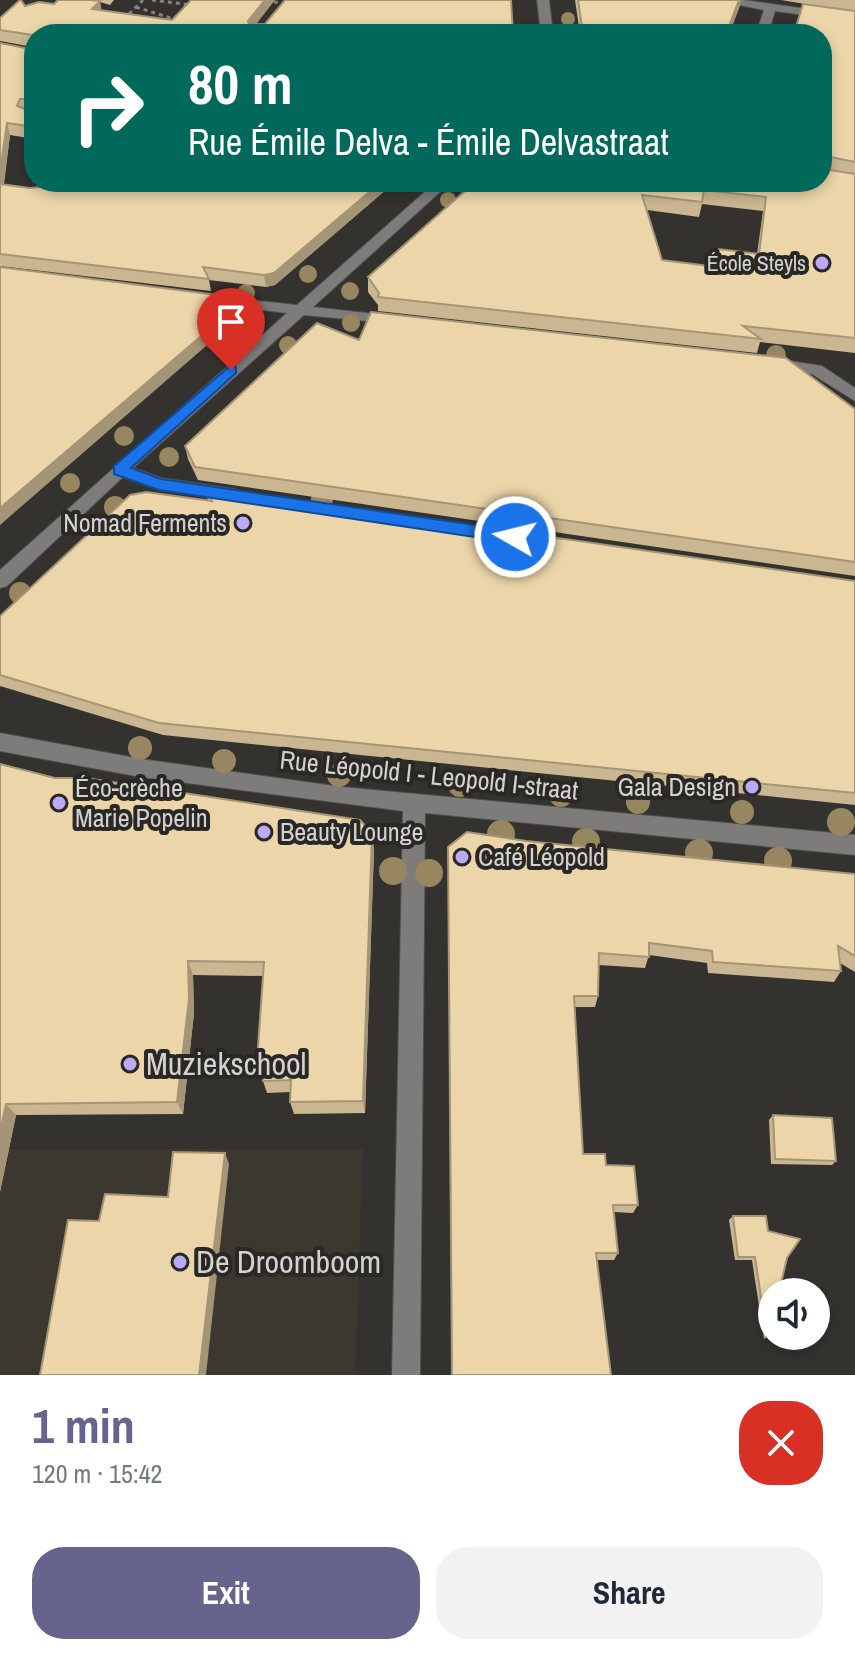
<!DOCTYPE html>
<meta charset="utf-8">
<style>
body{margin:0;font-family:"Archivo Narrow",sans-serif;background:#f2f2f3;color:#1f2937;height:100vh;display:flex;flex-direction:column;font-size:30px;white-space:nowrap}
*{box-sizing:border-box;margin:0}
p{font-size:26px;color:#747a83}
.icon{flex:none;width:44px;height:44px;fill:none;stroke:currentColor;stroke-width:2;stroke-linecap:round;stroke-linejoin:round}
.map{position:relative;height:1375px;overflow:hidden}
.side{display:flex;flex-direction:column;background:#fff;flex:1}
.side>*{flex:none}
.guide{position:absolute;left:24px;top:24px;width:808px;height:168px;border-radius:32px;box-shadow:0 4px 12px #0003;background:#00695c;color:#fff;overflow:hidden}
.buttons{position:absolute;left:758px;top:1278px;display:grid;gap:16px}
.buttons a{display:grid;place-items:center;width:72px;height:72px;border-radius:50%;background:#fff;box-shadow:0 4px 12px #0003;font-size:40px}
.pin{position:absolute;display:grid;place-items:center;width:68px;height:68px;color:#fff;margin:-82px -34px;border-radius:50% 50% 50% 0;rotate:-45deg;box-shadow:0 0 8px #0007}
.pin .icon{rotate:45deg}
.me{position:absolute;width:88px;margin:-44px;rotate:278deg;stroke-linejoin:round;filter:drop-shadow(0 0 6px #0008)}
.turn{display:flex;align-items:center;gap:28px;height:168px;padding:0 32px;font-size:36px}
.turn .icon{width:104px;height:104px;stroke-width:2.5}
.turn b{display:block;font-size:56px;line-height:68px}
.round{display:grid;place-items:center;flex:none;width:84px;height:84px;border-radius:32px;background:#f2f2f3}
.headline{display:flex;align-items:center;justify-content:space-between;height:136px;padding:0 32px}
h1{font-size:48px;font-weight:700;line-height:60px;color:#66638d}
.cta{display:flex;gap:16px;margin-top:auto;padding:16px 32px}
.cta a{flex:1;height:92px;border-radius:32px;background:#66638d;color:#fff;font-size:32px;font-weight:700;line-height:92px;text-align:center}
.cta a+a{background:#f2f2f3;color:#1f2937}
.map>svg:first-child{display:block}
.built{fill:#3c382f}
.lines{fill:none;stroke-linecap:round;stroke-linejoin:round}
.minor-casing{stroke:#504f4c;stroke-width:2}
.path{stroke:#838280;stroke-width:3;stroke-dasharray:4 4;stroke-linecap:butt}
.minor{fill:#7d7c7b;fill-rule:evenodd}
.tree{fill:#988660}
.wall{fill:#cab791;fill-rule:evenodd}
.shaded-wall{fill:#a49576}
.building{fill:#ebd5a9;stroke:#a49576;stroke-width:2;fill-rule:evenodd}
.route{fill:#1a73e8;stroke:#114b97;stroke-width:2}
.poi-dot{fill:#bcaaf6;stroke:#292825;stroke-width:3}
.labels{text-anchor:middle;stroke-width:8;stroke-linejoin:round;paint-order:stroke}
.far-poi-label{font-size:22px;fill:#d3d2d1;stroke:#292825;text-anchor:end}
.poi-label{font-size:26px;fill:#d3d2d1;stroke:#292825;text-anchor:start}
.street-label{font-size:26px;fill:#d3d2d1;stroke:#292825}
.near-poi-label{font-size:32px;fill:#d3d2d1;stroke:#292825;text-anchor:start}
</style>
<div class="map">
<svg width="855" height="1375" viewBox="0 0 855 1375">
<rect width="100%" height="100%" fill="#33322f"/>
<path class="built" d="M 0,1149 L 363,1149 L 355,1375 L 0,1375 Z"/>
<g class="lines">
<defs>
<path id="minor" d="M 537,0 L 549,0 L 553,34 L 541,34 Z
M 714,0 L 744,0 L 855,16 L 855,22 L 775,11 L 768,34 L 756,34 L 764,10 Z
M 436,182 L 451,182 L 313,307 L 393,316 L 398,318 L 398,324 L 304,315 L 133,468 L 161,478 L 234,489 L 240,491 L 243,495 L 240,499 L 234,501 L 159,490 L 123,477 L 7,586 L 0,588 L 0,570 L 287,313 L 194,302 L 186,297 L 189,294 L 297,305 Z
M 771,358 L 822,366 L 855,388 L 855,401 L 812,374 L 765,367 L 763,363 Z
M 0,733 L 141,759 L 342,787 L 855,835 L 855,855 L 425,813 L 420,1375 L 392,1375 L 403,811 L 141,777 L 0,751 Z"/>
</defs>
<use href="#minor" class="minor-casing"/>
<path class="path" d="M 152,0 L 191,5
M 258,0 L 289,4
M 136,7 L 177,20
M 129,14 L 143,0"/>
<use href="#minor" class="minor"/>
</g>
<g class="tree">
<circle cx="568" cy="19" r="7"/>
<circle cx="448" cy="200" r="8"/>
<circle cx="308" cy="274" r="9"/>
<circle cx="350" cy="291" r="9"/>
<circle cx="246" cy="293" r="9"/>
<circle cx="351" cy="323" r="9"/>
<circle cx="246" cy="328" r="9"/>
<circle cx="288" cy="345" r="9"/>
<circle cx="776" cy="355" r="10"/>
<circle cx="124" cy="436" r="10"/>
<circle cx="169" cy="457" r="10"/>
<circle cx="70" cy="483" r="10"/>
<circle cx="322" cy="499" r="11"/>
<circle cx="115" cy="507" r="11"/>
<circle cx="20" cy="593" r="11"/>
<circle cx="140" cy="748" r="12"/>
<circle cx="224" cy="761" r="12"/>
<circle cx="339" cy="775" r="12"/>
<circle cx="460" cy="785" r="12"/>
<circle cx="561" cy="795" r="12"/>
<circle cx="638" cy="802" r="12"/>
<circle cx="742" cy="812" r="12"/>
<circle cx="841" cy="822" r="14"/>
<circle cx="501" cy="834" r="14"/>
<circle cx="586" cy="842" r="14"/>
<circle cx="699" cy="853" r="14"/>
<circle cx="778" cy="861" r="14"/>
<circle cx="393" cy="871" r="14"/>
<circle cx="429" cy="873" r="14"/>
</g>
<path class="wall" d="M 58,0 L 114,0 L 110,5 L 100,2 L 101,10 L 172,20 L 513,34 L 34,34 L 34,139 L 10,135 L 4,184 L 30,188 L 50,186 L 53,182 L 395,182 L 275,285 L 266,287 L 209,280 L 211,291 L 0,266 L 0,43 L 30,49 L 33,47 L 0,41 L 0,18 L 25,6 L 54,4 Z
M 575,0 L 741,0 L 739,8 L 729,34 L 580,34 Z
M 781,0 L 855,0 L 855,353 L 760,342 L 757,353 L 378,311 L 378,305 L 368,292 L 368,277 L 475,182 L 822,182 L 811,5 ZM 702,204 L 763,211 L 757,254 L 719,249 L 716,267 L 662,260 L 647,210 L 699,217 Z
M 359,340 L 855,409 L 855,576 L 198,480 L 188,459 L 185,446 Z
M 205,487 L 855,581 L 855,805 L 163,735 L 0,686 L 0,616 L 208,501 Z
M 0,764 L 55,778 L 372,833 L 374,849 L 365,1113 L 294,1114 L 290,1102 L 291,1092 L 267,1093 L 263,1081 L 264,1073 L 261,1073 L 257,1061 L 263,976 L 193,975 L 194,1013 L 183,1114 L 16,1115 L 0,1192 Z
M 526,841 L 855,874 L 855,972 L 840,963 L 841,971 L 834,982 L 708,973 L 707,963 L 649,955 L 645,968 L 599,965 L 598,996 L 595,1007 L 574,1007 L 583,1154 L 606,1165 L 638,1205 L 633,1213 L 614,1212 L 618,1253 L 614,1260 L 597,1260 Z
M 773,1115 L 836,1161 L 832,1165 L 771,1164 L 769,1120 Z
M 733,1216 L 768,1231 L 787,1258 L 767,1337 L 764,1339 L 752,1260 L 735,1260 L 729,1220 Z"/>
<path class="shaded-wall" d="M 265,0 L 275,0 L 250,32 L 248,21 Z
M 739,0 L 741,0 L 739,8 L 729,34 L 726,34 Z
M 100,1 L 102,13 L 92,9 Z
M 7,123 L 10,135 L 2,196 L 0,189 L 0,172 Z
M 381,182 L 395,182 L 275,285 L 266,287 L 264,275 Z
M 227,314 L 229,326 L 0,525 L 0,508 Z
M 372,833 L 374,849 L 365,1113 L 363,1101 Z
M 188,961 L 193,975 L 194,1013 L 183,1114 L 177,1102 Z
M 6,1104 L 16,1115 L 0,1192 L 0,1132 Z
M 225,1153 L 229,1164 L 206,1375 L 199,1375 Z"/>
<path class="building" d="M 20,0 L 21,0 L 25,6 L 39,2 L 54,4 L 58,0 L 91,0 L 100,1 L 92,9 L 172,20 L 191,0 L 265,0 L 248,21 L 249,25 L 265,24 L 285,0 L 511,0 L 513,34 L 34,34 L 34,46 L 32,35 L 0,30 L 0,18 Z
M 578,0 L 739,0 L 726,34 L 583,34 Z
M 803,4 L 855,11 L 855,162 L 826,156 L 823,159 L 824,169 L 855,174 L 855,338 L 743,326 L 761,339 L 378,297 L 379,293 L 368,277 L 475,182 L 822,182 L 822,34 L 794,34 ZM 704,190 L 766,197 L 759,254 L 719,249 L 717,267 L 662,260 L 642,195 L 702,202 Z
M 0,43 L 30,49 L 34,46 L 34,127 L 7,123 L 0,172 ZM 20,99 L 33,99 L 33,112 L 17,106 Z
M 53,182 L 381,182 L 274,273 L 264,275 L 203,267 L 209,279 L 0,254 L 0,184 L 30,188 L 50,186 Z
M 0,267 L 217,295 L 227,314 L 0,508 Z
M 371,312 L 786,358 L 855,409 L 855,562 L 195,467 L 185,446 L 317,323 L 359,340 Z
M 205,487 L 855,581 L 855,793 L 159,723 L 0,675 L 0,616 L 130,495 L 146,492 L 212,501 Z
M 0,764 L 55,778 L 86,778 L 360,820 L 372,833 L 363,1101 L 290,1102 L 291,1080 L 263,1081 L 265,1060 L 257,1061 L 264,962 L 188,961 L 189,999 L 177,1102 L 6,1104 L 0,1132 Z
M 467,832 L 526,841 L 855,874 L 855,956 L 838,946 L 841,971 L 713,962 L 712,951 L 649,943 L 649,957 L 599,953 L 598,996 L 574,996 L 583,1154 L 605,1154 L 606,1165 L 634,1166 L 638,1205 L 613,1205 L 618,1253 L 596,1253 L 611,1375 L 452,1375 L 448,847 Z
M 773,1115 L 832,1118 L 836,1161 L 775,1159 Z
M 173,1152 L 225,1153 L 199,1375 L 40,1375 L 68,1220 L 99,1221 L 105,1194 L 168,1197 Z
M 733,1216 L 766,1216 L 768,1231 L 800,1239 L 787,1258 L 779,1292 L 772,1292 L 772,1318 L 767,1337 L 755,1257 L 738,1257 Z"/>
<path class="route" d="M 231,365 L 236,367 L 236,373 L 131,468 L 161,479 L 515,531 L 521,532 L 524,537 L 521,541 L 515,543 L 159,490 L 114,474 L 114,466 Z"/>
<g class="poi-dot">
<circle cx="822" cy="263" r="8"/>
<circle cx="243" cy="523" r="8"/>
<circle cx="752" cy="787" r="8"/>
<circle cx="59" cy="803" r="8"/>
<circle cx="264" cy="832" r="8"/>
<circle cx="462" cy="857" r="8"/>
<circle cx="130" cy="1064" r="8"/>
<circle cx="180" cy="1262" r="8"/>
</g>
<g class="labels">
<g class="far-poi-label">
<text x="806" y="271">École Steyls</text>
</g>
<g class="poi-label">
<text x="227" y="532" text-anchor="end">Nomad Ferments</text>
<text x="736" y="796" text-anchor="end">Gala Design</text>
<text x="75" y="797">Éco-crèche<tspan x="75" dy="30">Marie Popelin</tspan></text>
<text x="280" y="841">Beauty Lounge</text>
<text x="478" y="866">Café Léopold</text>
</g>
<g class="street-label">
<text transform="translate(429 775) rotate(6)" y="9">Rue Léopold I - Leopold I-straat</text>
</g>
<g class="near-poi-label">
<text x="146" y="1075">Muziekschool</text>
<text x="196" y="1273">De Droomboom</text>
</g>
</g>
</svg>
<div class="buttons">
<a><svg class="icon" aria-label="sound" viewBox="0 0 24 24"><path d="M4 9h4l5-4v14l-5-4H4zM17 9q2 3 0 6"/></svg></a>
</div>
<div class="pin" style="left:231px;top:370px;background:#d93025"><svg class="icon" aria-label="arrive" viewBox="0 0 24 24"><path d="M6 21V4h12l-3 4 3 4H6"/></svg></div>
<svg class="me" style="left:515px;top:537px" viewBox="-20 -20 40 40"><circle r="17" fill="#1a73e8" stroke="#fff" stroke-width="3"/><path d="M0-11L8 9 0 5-8 9z" fill="#fff"/></svg>
<div class="guide">
<div class="turn"><svg class="icon" aria-label="right" viewBox="0 0 24 24"><path d="M7 20v-9h11M14 6l5 5-5 5"/></svg><div><b>80 m</b>Rue Émile Delva - Émile Delvastraat</div></div>
</div>
</div>
<section class="side">
<div class="headline"><div><h1>1 min</h1><p>120 m · 15:42</p></div><a class="round" style="background:#d93025;color:#fff"><svg class="icon" aria-label="close" viewBox="0 0 24 24"><path d="M6 6l12 12M18 6L6 18"/></svg></a></div>
<div class="cta"><a>Exit</a><a>Share</a></div>
</section>
